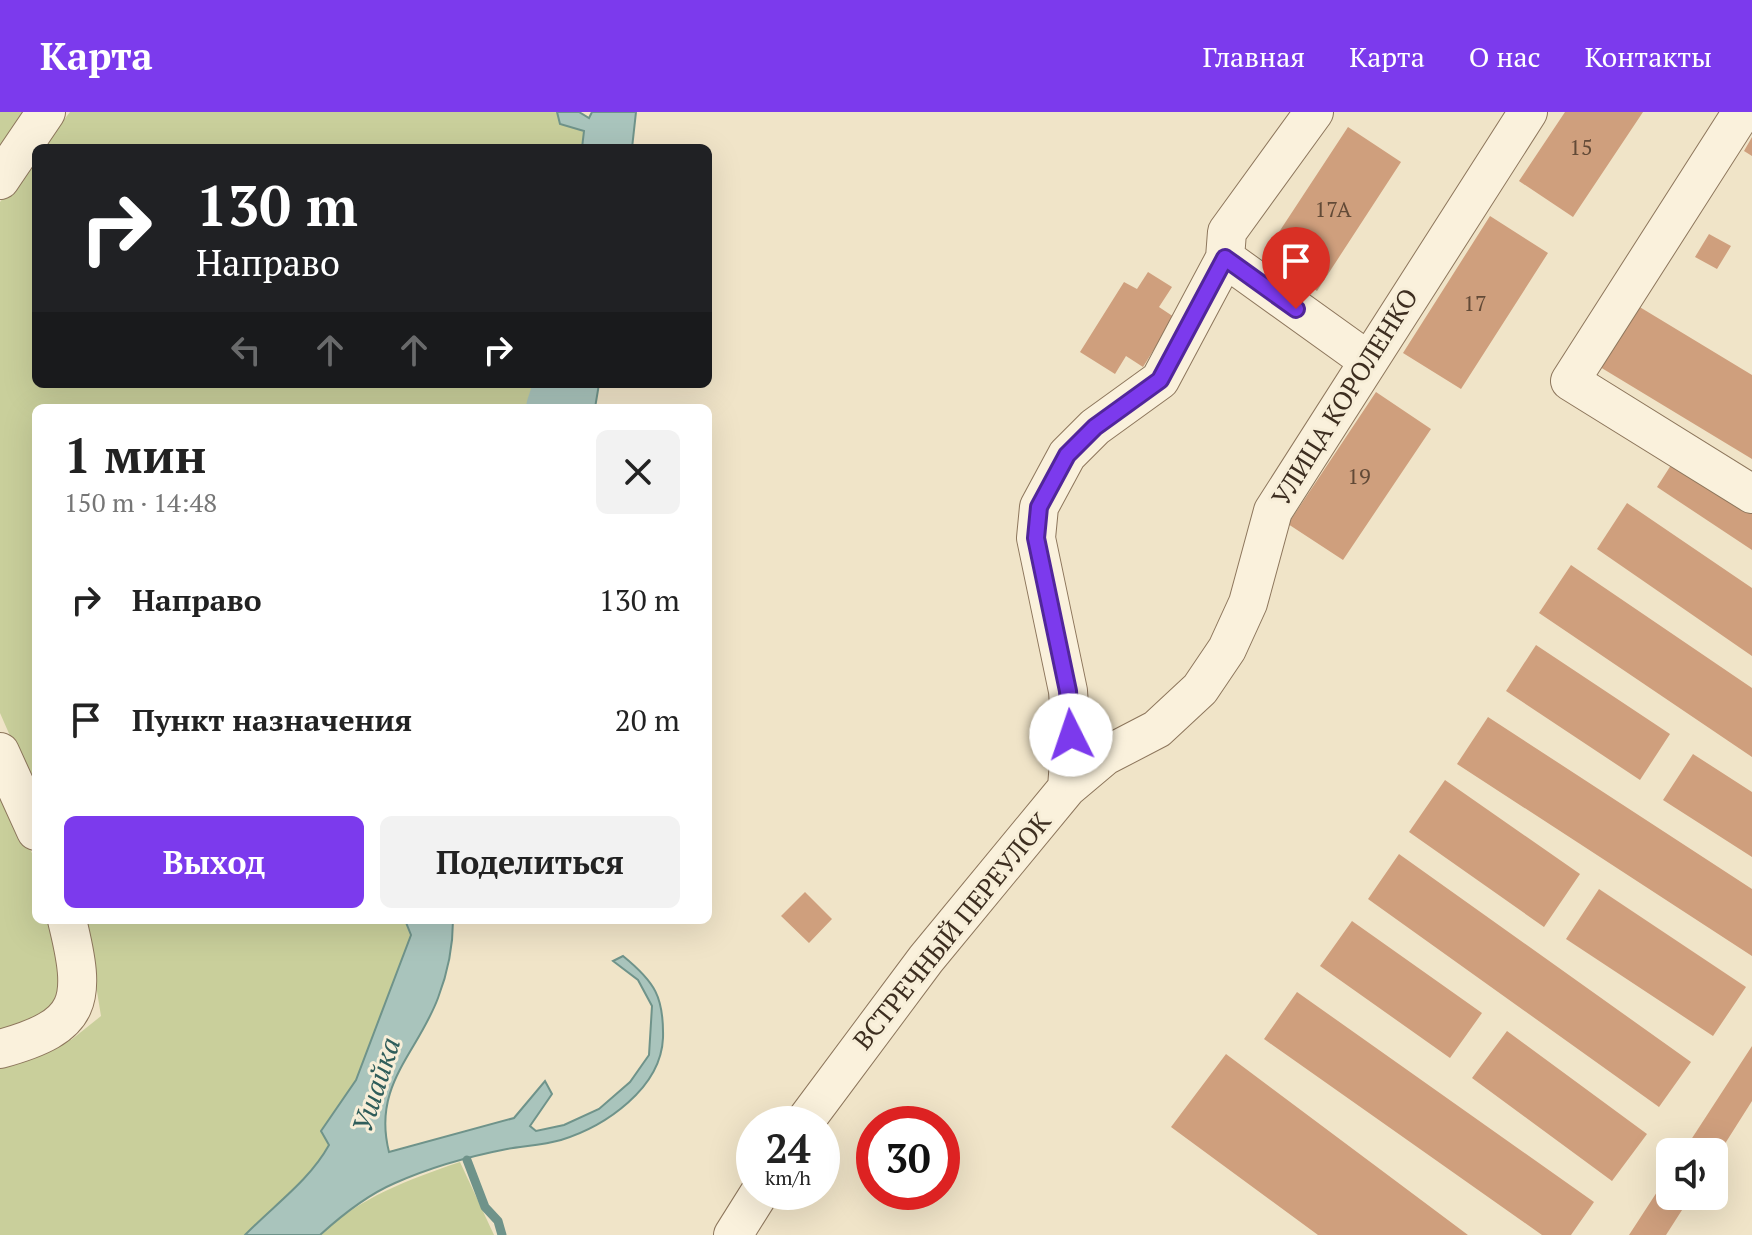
<!DOCTYPE html>
<html lang="ru">
<meta charset="utf-8">
<style>
body{margin:0;font-family:"PT Serif",serif;background:#f2f2f2;color:#222;height:100vh;display:flex;flex-direction:column;font-size:30px;white-space:nowrap}
*{box-sizing:border-box;margin:0}
p{font-size:26px;color:#767676}
.icon{flex:none;width:44px;height:44px;fill:none;stroke:currentColor;stroke-width:2;stroke-linecap:round;stroke-linejoin:round}
.map{position:relative;flex:1;overflow:hidden}
.panel{position:absolute;left:32px;top:292px;width:680px;height:520px;display:flex;flex-direction:column;background:#fff;border-radius:12px;box-shadow:0 8px 32px #0002}
.panel>*{flex:none}
.banner{position:absolute;left:32px;top:32px;width:680px;height:244px;border-radius:12px;box-shadow:0 8px 32px #0002;background:#202124;color:#fff;overflow:hidden}
.fabs{position:absolute;left:1656px;top:1026px;display:grid;gap:16px}
.fabs a{display:grid;place-items:center;width:72px;height:72px;border-radius:12px;background:#fff;box-shadow:0 8px 32px #0002;font-size:40px}
.speed{position:absolute;left:736px;top:994px;display:flex;gap:16px;font-size:40px;font-weight:700;text-align:center}
.speed>*{display:grid;place-content:center;width:104px;height:104px;border-radius:50%;background:#fff;box-shadow:0 8px 32px #0002;line-height:1}
.speed small{font-size:20px;font-weight:400}
.speed .limit{border:12px solid #d22;background:#fff;color:#111}
.pin{position:absolute;display:grid;place-items:center;width:68px;height:68px;color:#fff;margin:-82px -34px;border-radius:50% 50% 50% 0;rotate:-45deg;box-shadow:0 0 8px #0007}
.pin .icon{rotate:45deg}
.me{position:absolute;width:88px;margin:-44px;rotate:356deg;stroke-linejoin:round;filter:drop-shadow(0 0 6px #0008)}
.turn{display:flex;align-items:center;gap:28px;height:168px;padding:0 32px;font-size:36px}
.turn .icon{width:104px;height:104px;stroke-width:2.5}
.turn b{display:block;font-size:56px;line-height:68px}
.lanes{display:flex;align-items:center;height:76px;padding:0 32px;background:#0003;justify-content:center;gap:40px;direction:ltr}
.lanes .off{opacity:.35}
.round{display:grid;place-items:center;flex:none;width:84px;height:84px;border-radius:12px;background:#f2f2f2}
.headline{display:flex;align-items:center;justify-content:space-between;height:136px;padding:0 32px}
h1{font-size:48px;font-weight:700;line-height:60px}
.button{display:flex;gap:16px;margin-top:auto;padding:16px 32px}
.button a{flex:1;height:92px;border-radius:12px;background:#7c3aed;color:#fff;font-size:32px;font-weight:700;line-height:92px;text-align:center}
.button a+a{background:#f2f2f2;color:#222}
ul{padding:0;list-style:none}
li{display:flex;align-items:center;gap:24px;height:120px;padding:0 32px}
li div{flex:1}
li b{display:block;font-size:30px}
li em{font-style:normal}
header{display:flex;align-items:center;gap:48px;box-sizing:border-box;height:112px;padding:0 40px;background:#7c3aed;color:#fff}
header strong{font-size:38px}
nav{display:flex;gap:44px;margin-inline-start:auto;font-size:28px}
.map>svg:first-child{display:block}
.green{fill:#c9cf9b}
.water{fill:#a9c4bc;stroke:#6f938a;stroke-width:2}
.lines{fill:none;stroke-linecap:round;stroke-linejoin:round}
.stream{stroke:#6f938a;stroke-width:9}
.river{stroke:#a9c4bc;stroke-width:52}
.building{fill:#cf9f7d}
.minor-casing{stroke:#8d765c;stroke-width:40}
.minor{stroke:#faf1dc;stroke-width:38}
.route-casing{stroke:#51269a;stroke-width:20}
.route{stroke:#7c3aed;stroke-width:14}
.labels{text-anchor:middle;stroke-width:6;stroke-linejoin:round;paint-order:stroke}
.number-label{font-size:22px;fill:#624a37}
.street-label{font-size:26px;fill:#3d2e20;stroke:#f7eed8}
.water-label{font-size:28px;font-style:italic;fill:#2f5d5a;stroke:#f7eed8}
</style>
<header>
<strong>Карта</strong>
<nav><a>Главная</a><a>Карта</a><a>О нас</a><a>Контакты</a></nav>
</header>
<div class="map">
<svg width="1752" height="1123" viewBox="0 0 1752 1123">
<rect width="100%" height="100%" fill="#f0e4c8"/>
<path class="green" d="M 0,0 L 35,0 L 0,54 Z
M 70,0 L 557,0 L 561,12 L 584,19 L 582,36 L 42,36 Z
M 36,44 L 36,272 L 563,272 L 558,296 L 36,296 L 36,683 L 0,601 L 0,90 Z
M 0,671 L 36,750 L 36,808 L 58,808 L 69,882 L 57,904 L 71,928 L 101,904 L 92,849 L 80,808 L 405,808 L 412,823 L 356,968 L 321,1019 L 330,1032 C 309,1069 274,1093 245,1123 L 0,1123 Z
M 460,1050 L 494,1123 L 320,1123 C 361,1085 407,1068 460,1050 Z"/>
<path class="water" d="M 557,0 L 579,0 L 589,6 L 592,0 L 636,0 L 632,36 L 582,36 L 584,19 L 560,12 Z
M 563,272 L 599,272 L 595,296 L 558,296 Z
M 405,808 L 453,808 C 453,836 448,860 438,886 C 417,942 372,973 389,1040 L 514,1006 L 545,969 L 552,982 L 530,1014 L 536,1019 L 564,1013 L 599,997 L 630,970 L 649,943 L 652,894 L 638,868 L 613,849 L 623,844 C 655,870 664,885 663,926 C 661,976 606,1014 561,1028 C 544,1033 524,1034 507,1037 C 471,1044 429,1056 395,1071 C 367,1083 342,1103 320,1123 L 245,1123 C 274,1093 309,1069 329,1033 L 321,1019 L 356,968 L 411,823 Z"/>
<g class="lines">
<path class="stream" d="M 467,1048 L 485,1095 L 498,1109 L 502,1123"/>
<path class="river" d="M 552,296 L 560,272"/>
</g>
<path class="building" d="M 1565,0 L 1643,0 L 1573,105 L 1519,69 Z
M 1348,15 L 1401,50 L 1317,179 L 1264,143 Z
M 1752,25 L 1752,44 L 1744,39 Z
M 1490,104 L 1548,141 L 1461,277 L 1403,241 Z
M 1709,122 L 1731,134 L 1717,157 L 1695,145 Z
M 1148,160 L 1172,175 L 1159,195 L 1174,205 L 1143,255 L 1126,244 L 1115,262 L 1080,240 L 1124,170 L 1137,177 Z
M 1638,194 L 1752,263 L 1752,347 L 1600,255 Z
M 1376,280 L 1431,317 L 1343,448 L 1288,412 Z
M 1673,350 L 1752,402 L 1752,438 L 1657,375 Z
M 1627,391 L 1752,476 L 1752,544 L 1597,437 Z
M 1571,453 L 1752,576 L 1752,645 L 1539,501 Z
M 1536,533 L 1670,622 L 1640,668 L 1506,579 Z
M 1488,605 L 1752,777 L 1752,844 L 1457,652 Z
M 1693,642 L 1752,680 L 1752,745 L 1663,688 Z
M 1445,668 L 1580,762 L 1544,815 L 1409,720 Z
M 1399,742 L 1691,950 L 1659,995 L 1368,787 Z
M 1599,777 L 1746,875 L 1713,924 L 1566,827 Z
M 805,780 L 832,807 L 809,831 L 781,804 Z
M 1352,809 L 1482,901 L 1450,946 L 1320,854 Z
M 1297,880 L 1594,1090 L 1571,1123 L 1542,1123 L 1264,927 Z
M 1507,919 L 1647,1022 L 1612,1069 L 1472,966 Z
M 1752,934 L 1752,989 L 1714,1049 L 1714,1040 L 1683,1040 Z
M 1226,942 L 1468,1123 L 1318,1123 L 1171,1015 Z
M 1670,1060 L 1670,1084 L 1691,1084 L 1666,1123 L 1629,1123 Z"/>
<g class="lines">
<defs>
<path id="minor" d="M 1742,0 L 1570,269 L 1752,382
M 0,68 L 46,0
M 1225,146 L 1367,248
M 0,640 L 36,719
M 1067,676 L 1071,623 L 1068,579 L 1036,426 L 1039,395 L 1067,343 L 1095,315 L 1160,268 L 1225,146 L 1227,120 L 1314,0
M 0,937 C 84,914 87,889 67,808
M 803,1012 L 926,847 L 1067,676 L 1105,644 L 1157,617 L 1200,577 L 1227,537 L 1248,491 L 1273,399 L 1528,0
M 733,1123 L 760,1080"/>
</defs>
<use href="#minor" class="minor-casing"/>
<use href="#minor" class="minor"/>
</g>
<g class="lines">
<defs>
<path id="route" d="M 1071,623 L 1068,579 L 1036,426 L 1039,395 L 1067,343 L 1095,315 L 1160,268 L 1225,146 L 1296,197"/>
</defs>
<use href="#route" class="route-casing"/>
<use href="#route" class="route"/>
</g>
<g class="labels">
<g class="number-label">
<text x="1581" y="43">15</text>
<text x="1333" y="105">17А</text>
<text x="1475" y="199">17</text>
<text x="1359" y="372">19</text>
</g>
<g class="street-label">
<text transform="translate(1345 285) rotate(-58)" y="9">УЛИЦА КОРОЛЕНКО</text>
<text transform="translate(952 819) rotate(-51)" y="9">ВСТРЕЧНЫЙ ПЕРЕУЛОК</text>
</g>
<g class="water-label">
<text transform="translate(376 973) rotate(-72)" y="10">Ушайка</text>
</g>
</g>
</svg>
<div class="fabs">
<a><svg class="icon" aria-label="sound" viewBox="0 0 24 24"><path d="M4 9h4l5-4v14l-5-4H4zM17 9q2 3 0 6"/></svg></a>
</div>
<div class="speed"><div>24<small>km/h</small></div><div class="limit">30</div></div>
<div class="pin" style="left:1296px;top:197px;background:#d93025"><svg class="icon" aria-label="arrive" viewBox="0 0 24 24"><path d="M6 21V4h12l-3 4 3 4H6"/></svg></div>
<svg class="me" style="left:1071px;top:623px" viewBox="-20 -20 40 40"><circle r="19" fill="#fff"/><path d="M0-13L10 11 0 6-10 11z" fill="#7c3aed"/></svg>
<div class="banner">
<div class="turn"><svg class="icon" aria-label="right" viewBox="0 0 24 24"><path d="M7 20v-9h11M14 6l5 5-5 5"/></svg><div><b>130 m</b>Направо</div></div>
<div class="lanes"><svg class="icon off" aria-label="left" viewBox="0 0 24 24"><path d="M17 20v-9H6M10 6l-5 5 5 5"/></svg><svg class="icon off" aria-label="ahead" viewBox="0 0 24 24"><path d="M12 20V5M6 11l6-6 6 6"/></svg><svg class="icon off" aria-label="ahead" viewBox="0 0 24 24"><path d="M12 20V5M6 11l6-6 6 6"/></svg><svg class="icon" aria-label="right" viewBox="0 0 24 24"><path d="M7 20v-9h11M14 6l5 5-5 5"/></svg></div>
</div>
<section class="panel">
<div class="headline"><div><h1>1 мин</h1><p>150 m · 14:48</p></div><a class="round"><svg class="icon" aria-label="close" viewBox="0 0 24 24"><path d="M6 6l12 12M18 6L6 18"/></svg></a></div>
<ul>
<li><svg class="icon" aria-label="right" viewBox="0 0 24 24"><path d="M7 20v-9h11M14 6l5 5-5 5"/></svg><div><b>Направо</b></div><em>130 m</em></li>
<li><svg class="icon" aria-label="arrive" viewBox="0 0 24 24"><path d="M6 21V4h12l-3 4 3 4H6"/></svg><div><b>Пункт назначения</b></div><em>20 m</em></li>
</ul>
<div class="button"><a>Выход</a><a>Поделиться</a></div>
</section>
</div>
